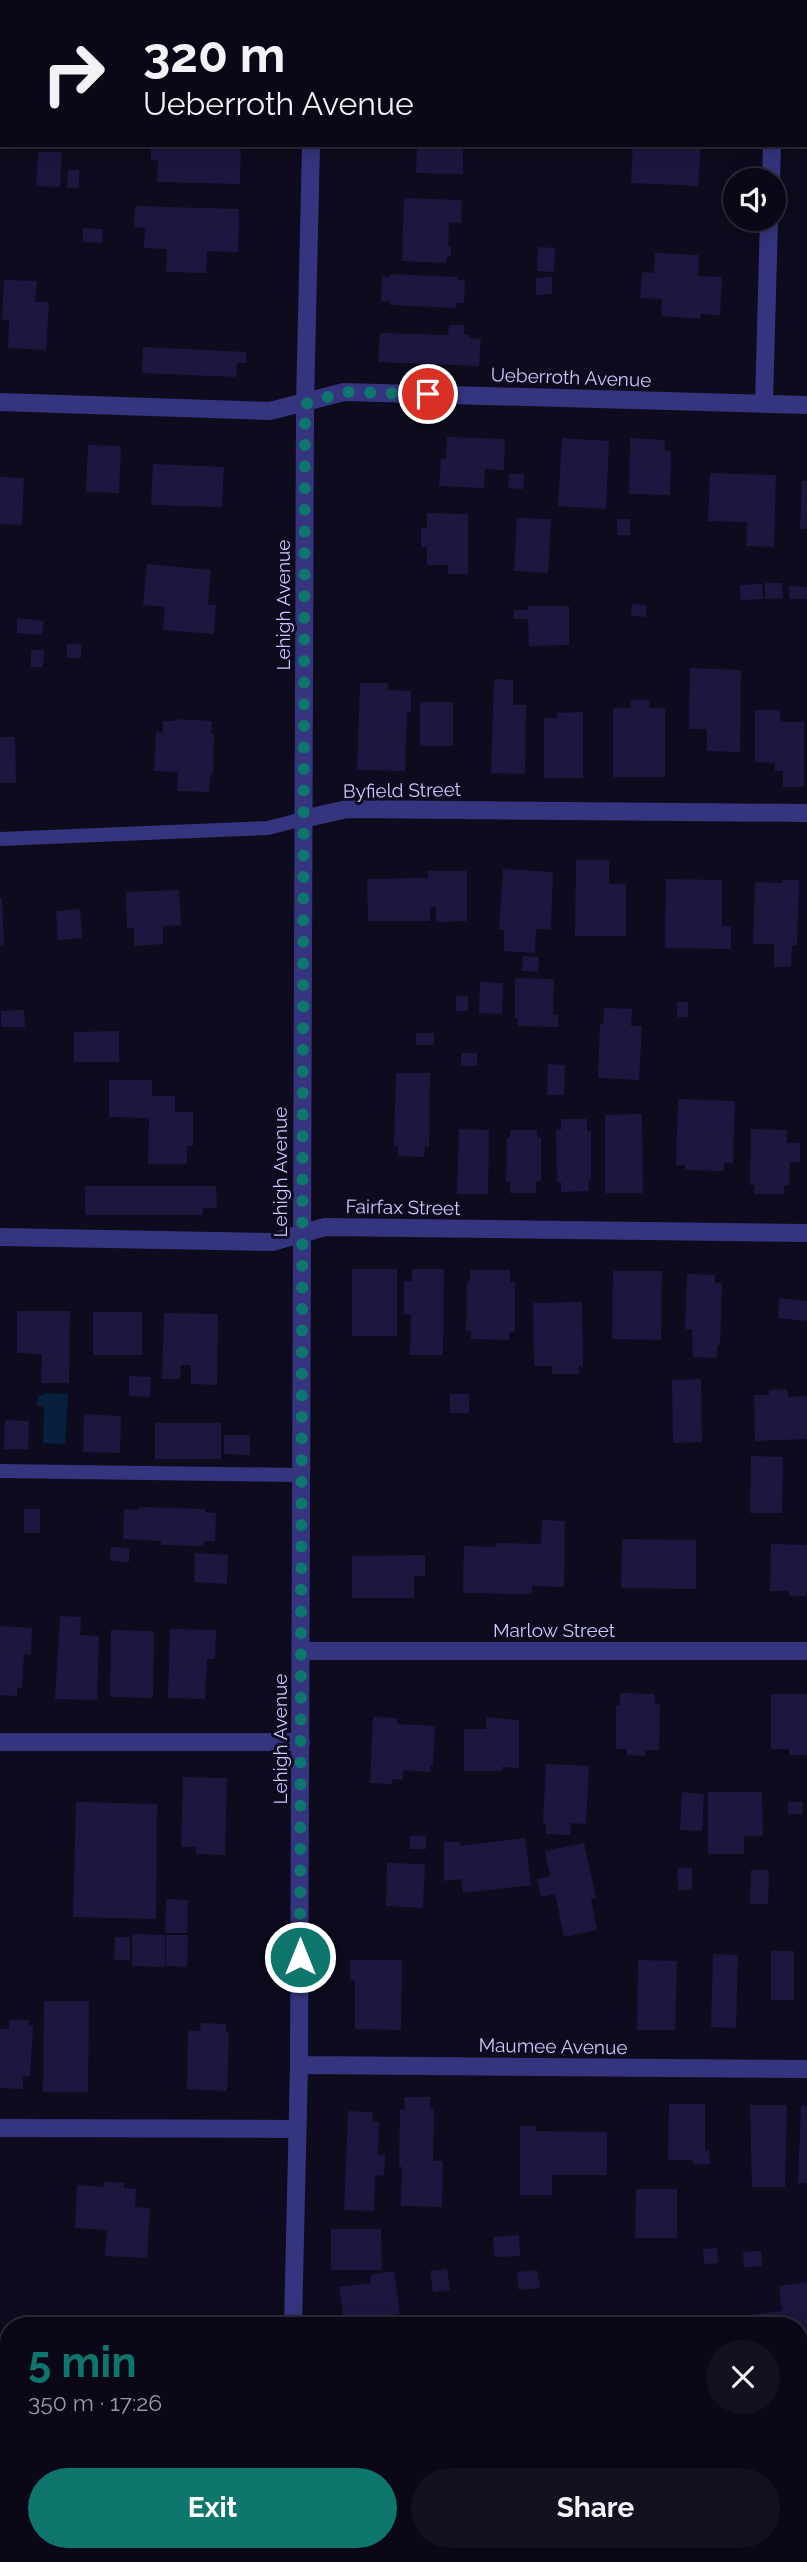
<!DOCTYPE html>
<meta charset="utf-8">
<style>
body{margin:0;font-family:Raleway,sans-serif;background:#13111f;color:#f1f3f6;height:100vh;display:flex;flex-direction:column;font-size:26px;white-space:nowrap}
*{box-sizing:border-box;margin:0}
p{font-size:23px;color:#999aa1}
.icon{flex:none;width:38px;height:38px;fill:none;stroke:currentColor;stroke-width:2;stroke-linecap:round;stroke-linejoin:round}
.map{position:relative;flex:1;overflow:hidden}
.sheet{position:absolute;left:0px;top:2317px;width:808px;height:245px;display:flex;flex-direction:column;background:#0a0816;border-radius:28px 28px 0 0;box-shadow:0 4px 18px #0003,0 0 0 2px #2a2935}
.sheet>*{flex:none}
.hud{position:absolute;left:0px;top:0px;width:808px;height:147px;box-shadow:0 4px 18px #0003,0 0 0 2px #2a2935;background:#0a0816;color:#f1f3f6;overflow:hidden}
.tools{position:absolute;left:723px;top:168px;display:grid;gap:14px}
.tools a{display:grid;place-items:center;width:63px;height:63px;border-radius:50%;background:#0a0816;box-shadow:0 4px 18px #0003,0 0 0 2px #2a2935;font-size:35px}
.pin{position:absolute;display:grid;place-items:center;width:60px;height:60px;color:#fff;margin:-30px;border:4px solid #fff;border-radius:50%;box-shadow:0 2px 7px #0007}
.me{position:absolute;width:77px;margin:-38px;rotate:0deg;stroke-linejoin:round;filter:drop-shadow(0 0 5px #0008)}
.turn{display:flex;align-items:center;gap:24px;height:147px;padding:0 28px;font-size:32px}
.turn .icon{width:91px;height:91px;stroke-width:2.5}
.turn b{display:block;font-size:49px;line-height:60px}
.round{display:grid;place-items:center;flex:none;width:74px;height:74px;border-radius:37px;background:#13111f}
.headline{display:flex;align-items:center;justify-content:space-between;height:119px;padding:0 28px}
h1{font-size:42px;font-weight:700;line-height:52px;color:#0f766e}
.cta{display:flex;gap:14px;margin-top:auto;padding:14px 28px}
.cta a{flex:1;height:80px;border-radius:42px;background:#0f766e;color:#fff;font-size:28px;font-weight:700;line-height:80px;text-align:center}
.cta a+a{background:#13111f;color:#f1f3f6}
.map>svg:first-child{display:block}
.water{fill:#091f3e}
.building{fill:#1d173f}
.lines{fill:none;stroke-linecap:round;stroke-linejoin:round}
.service{stroke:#34357e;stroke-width:14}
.minor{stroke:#34357e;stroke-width:18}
.route{stroke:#0f766e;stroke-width:12;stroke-dasharray:0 21.6}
.labels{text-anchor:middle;stroke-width:6;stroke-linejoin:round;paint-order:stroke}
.street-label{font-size:19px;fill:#cbc7ff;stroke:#0d0b1d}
</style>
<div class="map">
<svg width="807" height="2562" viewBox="0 0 807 2562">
<rect width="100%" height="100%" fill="#0d0b1d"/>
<path class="water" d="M 44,1393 L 68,1394 L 65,1444 L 43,1443 L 44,1406 L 37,1406 L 38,1395 L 44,1395 Z"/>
<path class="building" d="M 151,145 L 241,145 L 240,184 L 157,182 L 158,160 L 151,160 Z
M 417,145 L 463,145 L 463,174 L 416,173 Z
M 633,145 L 701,145 L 698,186 L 631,183 Z
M 38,152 L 62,152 L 60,187 L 36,186 Z
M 68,170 L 79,170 L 79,188 L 67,188 Z
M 404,198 L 462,200 L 461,223 L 449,222 L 448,245 L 451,246 L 451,256 L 447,255 L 446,263 L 402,261 Z
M 135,206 L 239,209 L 238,252 L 207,251 L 206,273 L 166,272 L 167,249 L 144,248 L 145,228 L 134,227 Z
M 83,228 L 103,229 L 102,243 L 83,242 Z
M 538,247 L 555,248 L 554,272 L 537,271 Z
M 655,253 L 699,255 L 698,276 L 722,277 L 720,315 L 701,314 L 700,319 L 661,316 L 662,299 L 640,298 L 642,272 L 654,273 Z
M 391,274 L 458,277 L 457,280 L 465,280 L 464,303 L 456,303 L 457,308 L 390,305 L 390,302 L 381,301 L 382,276 L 390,277 Z
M 552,277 L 552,294 L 536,295 L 536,278 Z
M 4,280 L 37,281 L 35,302 L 49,302 L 46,350 L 8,348 L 9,320 L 2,320 Z
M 449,325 L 464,325 L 464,335 L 469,335 L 469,338 L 481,339 L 479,366 L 378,362 L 380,333 L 448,335 Z
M 143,347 L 246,352 L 246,363 L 237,363 L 236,377 L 142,373 Z
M 447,437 L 505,439 L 504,470 L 485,469 L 484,488 L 439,486 L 441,459 L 446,459 Z
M 562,438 L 609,441 L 606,509 L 558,506 Z
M 630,438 L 665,440 L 664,450 L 671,451 L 670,495 L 629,494 Z
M 88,445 L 121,446 L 119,493 L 86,492 Z
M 153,464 L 224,467 L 222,507 L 151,505 Z
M 710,473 L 776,475 L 774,547 L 746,546 L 747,522 L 708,521 Z
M 509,474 L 524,474 L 523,489 L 508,488 Z
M 0,477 L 24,478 L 22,525 L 0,524 Z
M 802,481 L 807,481 L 807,529 L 800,529 Z
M 427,513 L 468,514 L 468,574 L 448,574 L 448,565 L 427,565 L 427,547 L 421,547 L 421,527 L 427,528 Z
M 517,518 L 551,519 L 548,573 L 514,571 Z
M 617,519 L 630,519 L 630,535 L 617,535 Z
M 147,564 L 211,570 L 208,605 L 216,605 L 214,634 L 163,630 L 165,607 L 143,605 Z
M 765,583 L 782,583 L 783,598 L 765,599 Z
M 762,584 L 763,599 L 741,600 L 740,585 Z
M 789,586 L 807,587 L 807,599 L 789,599 Z
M 632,604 L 646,605 L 646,617 L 631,616 Z
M 528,606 L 569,606 L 569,645 L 529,646 L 528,619 L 514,619 L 514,610 L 528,610 Z
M 17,618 L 44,621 L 42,635 L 17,633 Z
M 67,644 L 81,644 L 81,658 L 67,658 Z
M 31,650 L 44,650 L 43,667 L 31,667 Z
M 690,668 L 741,670 L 740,752 L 707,751 L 707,729 L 689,729 Z
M 494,679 L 513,680 L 513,705 L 526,705 L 525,774 L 491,773 Z
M 360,683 L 388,683 L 387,690 L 411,691 L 411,712 L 407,711 L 405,771 L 357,770 Z
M 631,700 L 650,700 L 649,708 L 665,708 L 665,777 L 613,777 L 613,708 L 630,708 Z
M 420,702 L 453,702 L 453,746 L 420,746 Z
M 755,710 L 780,710 L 780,722 L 804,722 L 804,787 L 783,787 L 783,771 L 775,771 L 775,763 L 755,762 Z
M 583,712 L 583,778 L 544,778 L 544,718 L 557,718 L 557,713 Z
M 174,719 L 212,721 L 211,733 L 214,734 L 213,775 L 210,775 L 209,792 L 177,791 L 178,772 L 154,771 L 156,732 L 163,733 L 163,721 L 174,721 Z
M 0,737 L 15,737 L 16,783 L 0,783 Z
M 576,860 L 609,860 L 609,884 L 626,884 L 626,936 L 575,936 Z
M 503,869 L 553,872 L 551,930 L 536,929 L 535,953 L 504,951 L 504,930 L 499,930 Z
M 428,871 L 467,871 L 467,921 L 436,922 L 436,907 L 430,907 L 430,921 L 368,921 L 367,879 L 428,878 Z
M 666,879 L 722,880 L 722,926 L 731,926 L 731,949 L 665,948 Z
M 782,880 L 799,880 L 797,945 L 792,945 L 791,967 L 774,967 L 774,944 L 753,944 L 755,882 L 782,883 Z
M 179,890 L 181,925 L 163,926 L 163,944 L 134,946 L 134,928 L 127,929 L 126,892 Z
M 0,898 L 2,898 L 4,945 L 0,946 Z
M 80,909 L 82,938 L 58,940 L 56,911 Z
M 523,956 L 539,957 L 538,972 L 522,971 Z
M 515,978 L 554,979 L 553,1015 L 558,1015 L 558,1027 L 518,1026 L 518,1018 L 515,1018 Z
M 480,982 L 503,983 L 502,1014 L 479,1013 Z
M 456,996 L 468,996 L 468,1011 L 456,1011 Z
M 677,1002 L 688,1002 L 688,1017 L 677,1017 Z
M 604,1008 L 632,1009 L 631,1026 L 642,1026 L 639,1080 L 598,1078 L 600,1024 L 603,1025 Z
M 24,1010 L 25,1027 L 1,1027 L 1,1011 Z
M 119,1031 L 119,1062 L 74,1062 L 74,1032 Z
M 416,1033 L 434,1033 L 434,1045 L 416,1045 Z
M 461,1053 L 477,1053 L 477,1066 L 461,1066 Z
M 548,1064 L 565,1065 L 564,1095 L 547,1095 Z
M 396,1073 L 430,1073 L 429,1147 L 425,1146 L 424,1157 L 398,1156 L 398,1146 L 394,1146 Z
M 109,1080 L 152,1080 L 152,1096 L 175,1096 L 175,1112 L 193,1112 L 193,1146 L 187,1146 L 187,1164 L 148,1164 L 149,1118 L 109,1117 Z
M 678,1099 L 735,1101 L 733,1163 L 724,1163 L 724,1171 L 685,1170 L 685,1165 L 676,1165 Z
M 642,1114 L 643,1193 L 605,1193 L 605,1115 Z
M 561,1119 L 587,1119 L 587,1131 L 591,1131 L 591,1180 L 588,1181 L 589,1191 L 561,1192 L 561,1182 L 557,1182 L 556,1130 L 561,1130 Z
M 459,1129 L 489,1130 L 488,1194 L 457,1194 Z
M 751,1129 L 787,1130 L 787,1143 L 800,1143 L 800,1162 L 790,1162 L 789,1185 L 784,1185 L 784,1194 L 754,1194 L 755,1185 L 750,1185 Z
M 510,1130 L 537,1130 L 537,1138 L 541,1138 L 541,1181 L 536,1181 L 536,1193 L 510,1193 L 510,1181 L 506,1181 L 507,1138 L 510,1138 Z
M 85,1186 L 216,1186 L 217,1208 L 203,1208 L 203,1215 L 85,1215 Z
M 352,1269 L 397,1269 L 397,1336 L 352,1336 Z
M 412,1269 L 444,1269 L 443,1355 L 410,1355 L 411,1315 L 404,1314 L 404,1281 L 412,1281 Z
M 470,1270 L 510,1270 L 510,1282 L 515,1282 L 515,1332 L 509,1332 L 509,1340 L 471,1339 L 471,1331 L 466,1331 L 467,1281 L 470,1281 Z
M 613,1271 L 662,1271 L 661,1340 L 612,1339 Z
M 687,1274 L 715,1275 L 715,1283 L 722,1283 L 720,1345 L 717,1345 L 717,1358 L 693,1357 L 692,1329 L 685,1329 Z
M 779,1298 L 807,1301 L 807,1321 L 778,1318 Z
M 582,1302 L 583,1366 L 579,1366 L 579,1374 L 552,1374 L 552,1366 L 534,1366 L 533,1303 Z
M 17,1311 L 70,1311 L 69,1383 L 41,1383 L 42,1354 L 17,1353 Z
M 93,1312 L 142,1312 L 142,1355 L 93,1355 Z
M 164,1313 L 218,1314 L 217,1385 L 191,1384 L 191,1365 L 181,1365 L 180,1379 L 162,1379 Z
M 129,1376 L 151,1377 L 150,1397 L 129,1396 Z
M 701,1379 L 702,1442 L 673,1443 L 672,1380 Z
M 787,1389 L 788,1397 L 807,1396 L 807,1439 L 755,1441 L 754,1395 L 769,1395 L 769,1390 Z
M 450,1394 L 469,1394 L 469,1413 L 450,1413 Z
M 84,1414 L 121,1416 L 120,1453 L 83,1452 Z
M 5,1420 L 29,1421 L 28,1449 L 4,1449 Z
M 155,1423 L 221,1423 L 221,1459 L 155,1459 Z
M 224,1435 L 250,1435 L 250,1455 L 224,1454 Z
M 751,1456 L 783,1457 L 782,1513 L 750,1513 Z
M 139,1507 L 205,1509 L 205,1512 L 216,1513 L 215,1541 L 204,1541 L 203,1546 L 161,1545 L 161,1541 L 123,1539 L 124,1509 L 139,1510 Z
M 24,1509 L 40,1509 L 40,1533 L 24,1533 Z
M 542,1520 L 565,1521 L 564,1587 L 532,1586 L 532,1594 L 463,1593 L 464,1546 L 495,1547 L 496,1543 L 541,1544 Z
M 622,1539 L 696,1540 L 696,1589 L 621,1588 Z
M 771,1544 L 807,1545 L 807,1592 L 805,1596 L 789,1596 L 789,1591 L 770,1591 Z
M 111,1547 L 129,1548 L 129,1562 L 110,1561 Z
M 195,1553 L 228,1555 L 227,1584 L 194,1582 Z
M 425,1555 L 425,1576 L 414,1576 L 414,1598 L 352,1598 L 352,1556 Z
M 60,1616 L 81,1617 L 80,1635 L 99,1636 L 97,1700 L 55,1699 Z
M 0,1626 L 32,1628 L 31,1655 L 24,1654 L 22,1688 L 17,1688 L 17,1696 L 0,1695 Z
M 170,1629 L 216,1630 L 215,1659 L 207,1659 L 205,1699 L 168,1698 Z
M 111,1630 L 154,1631 L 153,1698 L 110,1697 Z
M 620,1693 L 654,1694 L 655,1704 L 660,1704 L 659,1750 L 645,1750 L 645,1756 L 627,1755 L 627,1749 L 616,1749 L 616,1705 L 620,1705 Z
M 771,1694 L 807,1694 L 807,1755 L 789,1755 L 789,1749 L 771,1749 Z
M 373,1717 L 397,1718 L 397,1724 L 435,1726 L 433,1766 L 430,1766 L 430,1772 L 403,1770 L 403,1780 L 392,1779 L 392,1784 L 370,1783 Z
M 486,1717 L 519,1720 L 519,1768 L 502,1767 L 501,1771 L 464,1771 L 464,1729 L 486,1729 Z
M 546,1764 L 589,1766 L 586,1824 L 570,1823 L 571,1835 L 546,1834 L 546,1824 L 543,1824 Z
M 183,1777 L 227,1778 L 225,1855 L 196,1854 L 196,1847 L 181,1847 Z
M 682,1792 L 704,1794 L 702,1831 L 680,1830 Z
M 708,1792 L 762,1792 L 763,1836 L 744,1836 L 744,1854 L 708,1854 Z
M 76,1802 L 157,1804 L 156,1919 L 73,1917 Z
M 788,1802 L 803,1802 L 802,1814 L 788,1814 Z
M 410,1836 L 426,1836 L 426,1849 L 410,1849 Z
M 525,1838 L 531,1885 L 463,1893 L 461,1879 L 444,1881 L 444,1842 L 461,1842 L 460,1846 Z
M 584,1843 L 596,1898 L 591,1899 L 597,1930 L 564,1937 L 555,1894 L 541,1897 L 537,1879 L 550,1876 L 545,1851 Z
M 387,1863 L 425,1864 L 423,1908 L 386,1906 Z
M 677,1868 L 692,1868 L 692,1890 L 678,1890 Z
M 751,1870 L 769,1870 L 768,1904 L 750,1904 Z
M 166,1899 L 188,1900 L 187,1933 L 165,1933 Z
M 132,1934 L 165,1935 L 165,1967 L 132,1966 Z
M 166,1935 L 188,1935 L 187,1967 L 166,1966 Z
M 115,1937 L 130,1937 L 130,1960 L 114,1960 Z
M 771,1951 L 794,1951 L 794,2000 L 771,2000 Z
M 713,1954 L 738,1955 L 736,2028 L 711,2027 Z
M 350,1960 L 402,1960 L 401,2030 L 355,2029 L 355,1980 L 350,1980 Z
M 638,1960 L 677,1961 L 675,2030 L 637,2030 Z
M 44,2001 L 89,2001 L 88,2092 L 43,2092 Z
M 9,2020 L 29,2020 L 28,2026 L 33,2026 L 30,2077 L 23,2076 L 23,2089 L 0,2088 L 0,2029 L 9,2029 Z
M 201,2023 L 226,2024 L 226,2032 L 229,2032 L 227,2091 L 187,2089 L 188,2030 L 200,2031 Z
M 404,2097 L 430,2097 L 430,2109 L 434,2109 L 433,2161 L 443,2161 L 442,2207 L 401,2206 L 402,2167 L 399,2167 L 400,2109 L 405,2109 Z
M 669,2104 L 705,2104 L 705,2150 L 709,2150 L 710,2164 L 693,2164 L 692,2160 L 668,2160 Z
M 750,2105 L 787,2105 L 785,2187 L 752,2187 Z
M 801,2106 L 807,2106 L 807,2183 L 798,2183 Z
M 348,2111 L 373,2112 L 372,2122 L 379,2122 L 378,2154 L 385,2155 L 384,2176 L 375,2175 L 374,2211 L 344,2210 Z
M 520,2126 L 536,2126 L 536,2131 L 607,2132 L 607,2175 L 552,2175 L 552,2195 L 520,2195 Z
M 104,2182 L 124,2183 L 124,2188 L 136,2189 L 135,2207 L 150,2208 L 147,2258 L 105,2256 L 107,2230 L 75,2228 L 77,2185 L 104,2187 Z
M 636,2189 L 677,2189 L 677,2238 L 635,2238 Z
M 331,2229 L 381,2229 L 382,2270 L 331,2270 Z
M 519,2235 L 520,2256 L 494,2257 L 493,2237 Z
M 717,2248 L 718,2263 L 704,2264 L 703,2249 Z
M 761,2251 L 762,2266 L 744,2267 L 743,2252 Z
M 447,2269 L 450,2290 L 433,2292 L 430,2271 Z
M 537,2270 L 540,2288 L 519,2290 L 517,2272 Z
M 394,2271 L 400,2314 L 344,2322 L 339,2287 L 371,2283 L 370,2275 Z
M 807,2282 L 807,2360 L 800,2361 L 800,2326 L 751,2326 L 750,2315 L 782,2311 L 779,2286 Z
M 660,2553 L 697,2553 L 697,2562 L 660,2562 Z
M 770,2553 L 807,2554 L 807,2562 L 771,2562 Z"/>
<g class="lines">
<path class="service" d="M 0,839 L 268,828 L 303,819
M 0,1471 L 301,1475
M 745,2553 L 745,2562"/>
<path class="minor" d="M 315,2 L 315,0
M 776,2 L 776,0
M 771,180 L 772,145
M 0,402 L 270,411 L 344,392 L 807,405
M 764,403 L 769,219
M 303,819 L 347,809 L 807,813
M 0,1237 L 272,1242 L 325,1227 L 807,1233
M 301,1651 L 807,1651
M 0,1742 L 301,1742
M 299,2065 L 807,2069
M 0,2128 L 297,2129
M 293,2326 L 299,2065 L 305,404 L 311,145
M 800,2460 L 807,2459
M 0,2539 L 9,2539
M 462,2553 L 462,2562
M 286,2562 L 287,2553"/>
</g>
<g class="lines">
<path class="route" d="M 300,1957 L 305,404 L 344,392 L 428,394"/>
</g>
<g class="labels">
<g class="street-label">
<text transform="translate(571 377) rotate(2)" y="7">Ueberroth Avenue</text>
<text transform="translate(283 605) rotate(-90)" y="7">Lehigh Avenue</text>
<text transform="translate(402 790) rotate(-1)" y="7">Byfield Street</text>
<text transform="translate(280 1172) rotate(-90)" y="7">Lehigh Avenue</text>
<text transform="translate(403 1207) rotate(1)" y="7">Fairfax Street</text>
<text x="554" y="1637">Marlow Street</text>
<text transform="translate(280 1739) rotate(-90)" y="7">Lehigh Avenue</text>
<text transform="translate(553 2046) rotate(1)" y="7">Maumee Avenue</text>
</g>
</g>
</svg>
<div class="tools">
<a><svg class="icon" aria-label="sound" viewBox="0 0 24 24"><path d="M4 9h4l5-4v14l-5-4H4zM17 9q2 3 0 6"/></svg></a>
</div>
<div class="pin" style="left:428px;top:394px;background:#d93025"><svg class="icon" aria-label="arrive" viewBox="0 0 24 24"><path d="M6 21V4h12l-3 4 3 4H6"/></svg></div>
<svg class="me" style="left:300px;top:1957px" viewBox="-20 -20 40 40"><circle r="17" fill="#0f766e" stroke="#fff" stroke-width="3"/><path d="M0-11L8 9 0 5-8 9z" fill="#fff"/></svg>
<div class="hud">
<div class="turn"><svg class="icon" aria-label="right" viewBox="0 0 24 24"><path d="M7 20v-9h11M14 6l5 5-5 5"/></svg><div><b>320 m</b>Ueberroth Avenue</div></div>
</div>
<section class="sheet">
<div class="headline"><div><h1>5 min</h1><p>350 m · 17:26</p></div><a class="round"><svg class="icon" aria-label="close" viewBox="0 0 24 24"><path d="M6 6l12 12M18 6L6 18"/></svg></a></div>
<div class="cta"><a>Exit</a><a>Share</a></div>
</section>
</div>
